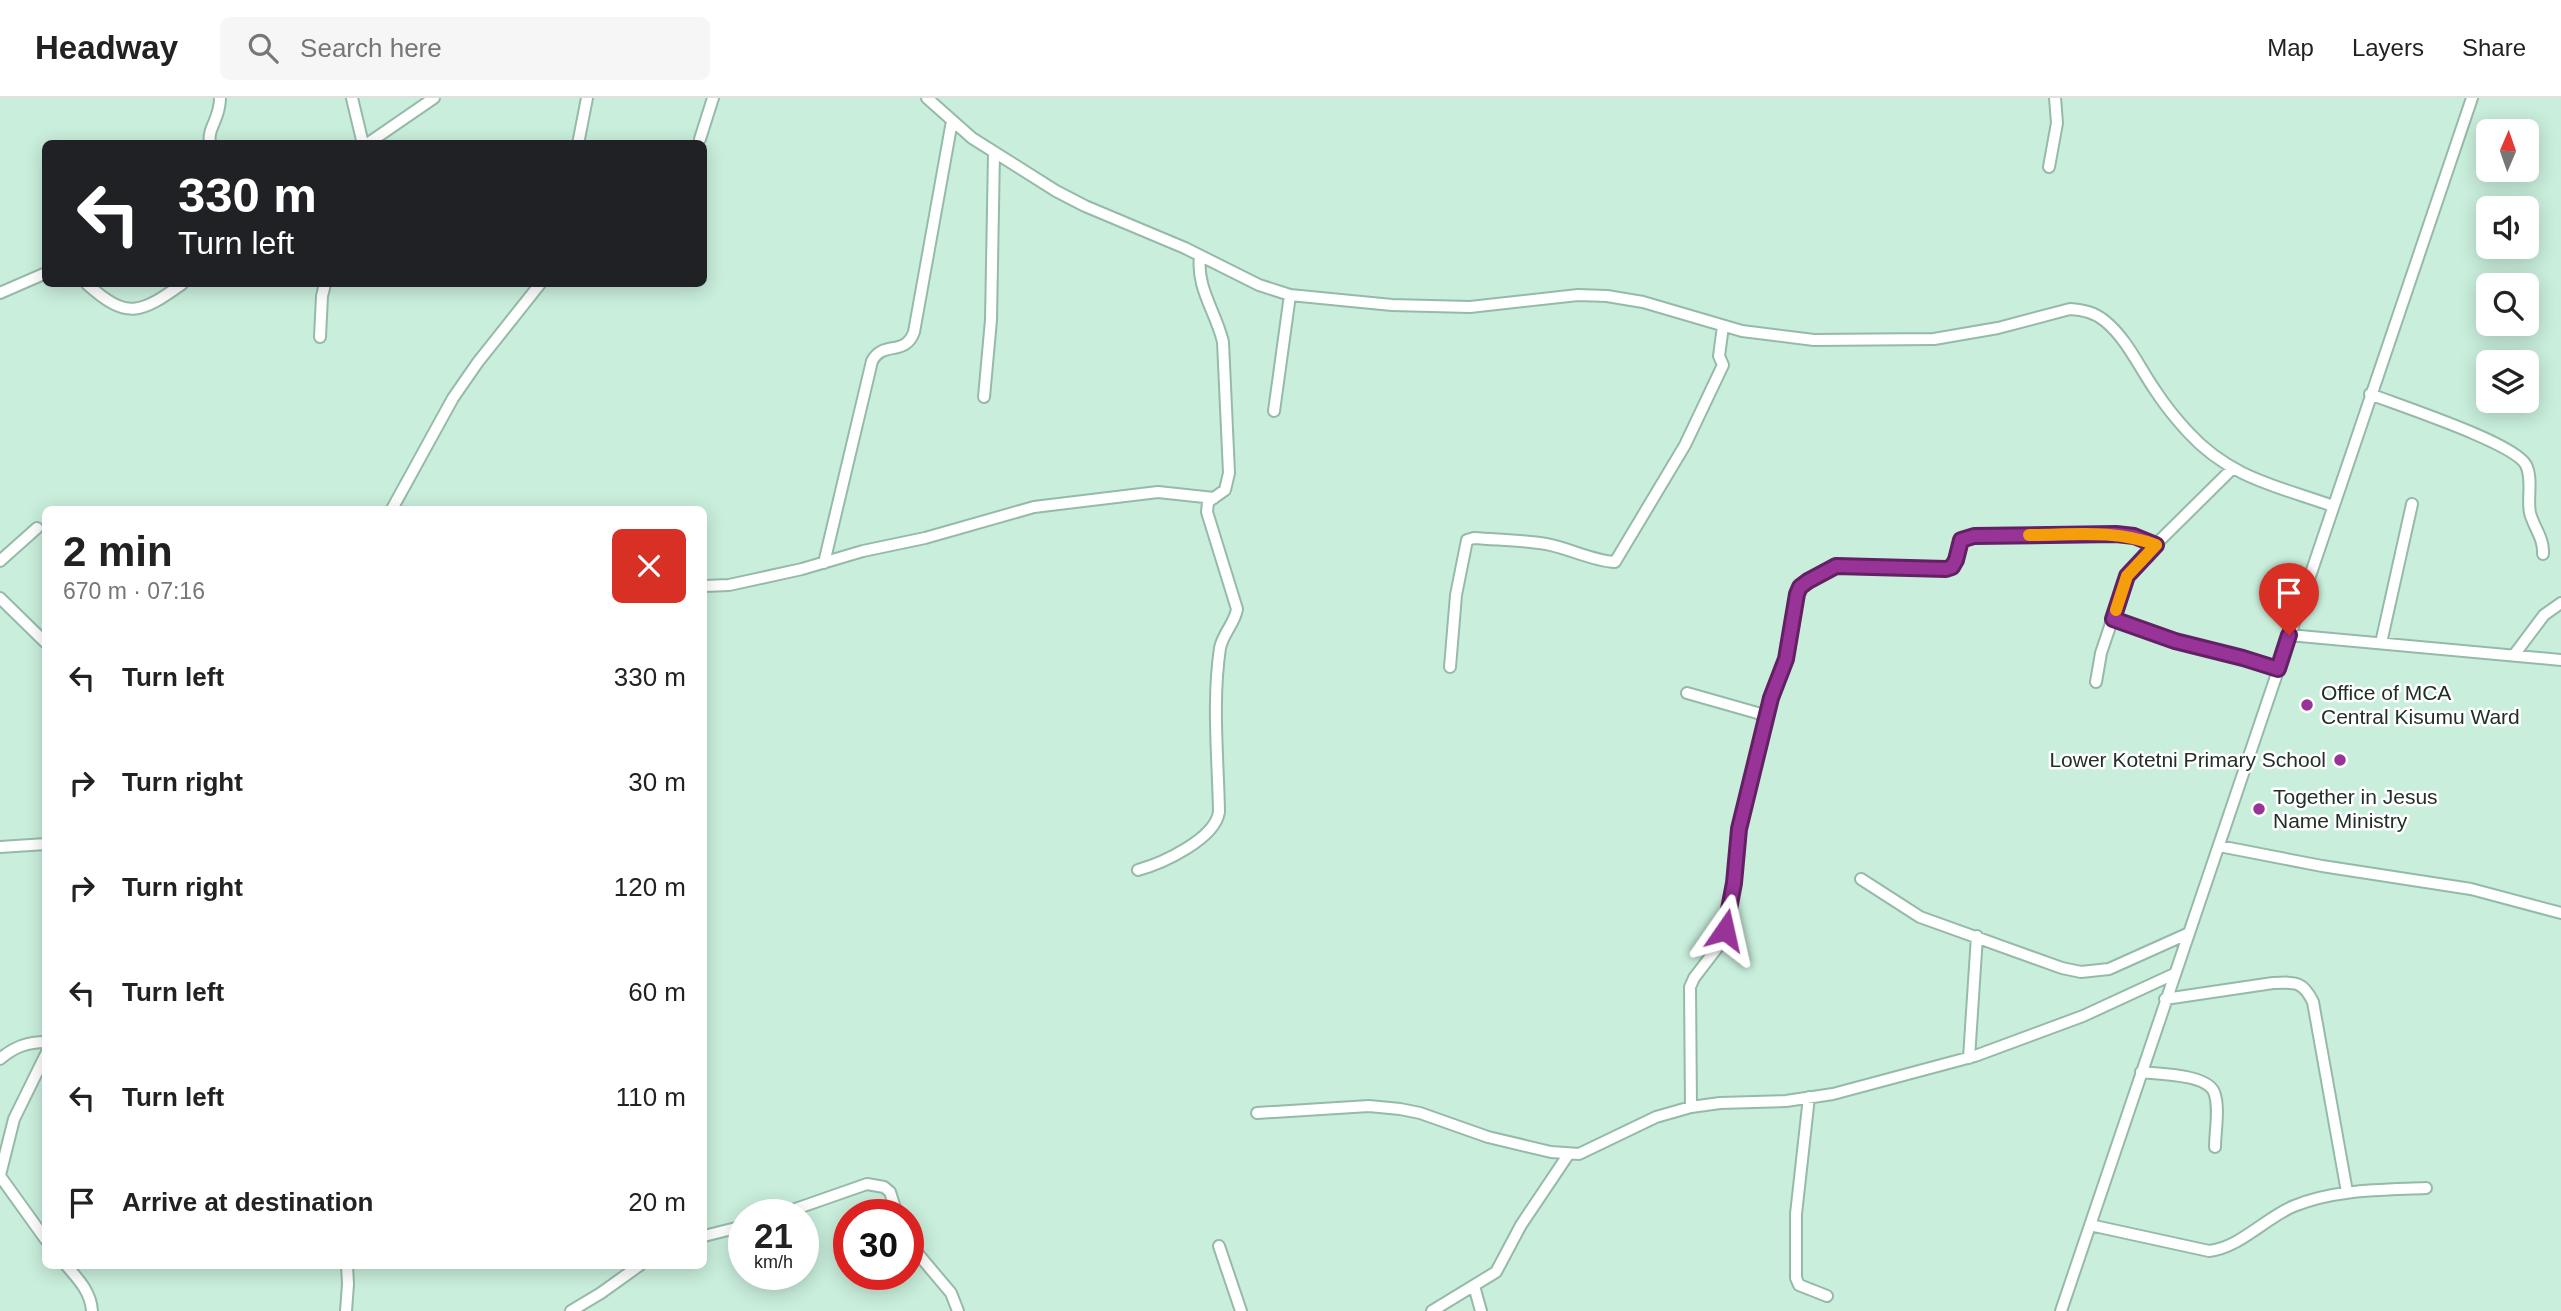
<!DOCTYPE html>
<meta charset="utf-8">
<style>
body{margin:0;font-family:Helvetica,sans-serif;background:#f6f6f6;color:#222;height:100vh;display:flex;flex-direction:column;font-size:26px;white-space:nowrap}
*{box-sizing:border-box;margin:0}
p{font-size:23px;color:#767676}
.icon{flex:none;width:38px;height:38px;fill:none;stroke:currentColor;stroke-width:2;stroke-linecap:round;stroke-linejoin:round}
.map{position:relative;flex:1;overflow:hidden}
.panel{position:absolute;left:42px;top:408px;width:665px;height:763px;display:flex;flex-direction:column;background:#fff;border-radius:10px;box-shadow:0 4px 18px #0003}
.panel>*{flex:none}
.top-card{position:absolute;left:42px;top:42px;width:665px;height:147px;border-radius:10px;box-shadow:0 4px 18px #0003;background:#202124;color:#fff;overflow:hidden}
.needle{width:46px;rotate:2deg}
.buttons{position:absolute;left:2476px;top:21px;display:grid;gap:14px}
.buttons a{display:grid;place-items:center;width:63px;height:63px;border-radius:10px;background:#fff;box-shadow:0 4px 18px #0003;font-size:35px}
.speed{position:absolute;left:728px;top:1101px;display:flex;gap:14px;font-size:35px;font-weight:700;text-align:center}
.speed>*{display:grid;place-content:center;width:91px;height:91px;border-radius:50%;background:#fff;box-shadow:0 4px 18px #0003;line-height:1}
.speed small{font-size:18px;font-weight:400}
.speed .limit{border:10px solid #d22;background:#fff;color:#111}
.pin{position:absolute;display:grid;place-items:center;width:60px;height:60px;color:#fff;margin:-72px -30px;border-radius:50% 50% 50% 0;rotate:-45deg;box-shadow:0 0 7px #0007}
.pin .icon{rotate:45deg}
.me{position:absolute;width:77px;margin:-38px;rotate:11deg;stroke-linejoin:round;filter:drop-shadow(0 0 5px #0008)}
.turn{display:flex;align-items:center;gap:24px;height:147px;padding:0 21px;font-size:32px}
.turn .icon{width:91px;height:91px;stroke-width:2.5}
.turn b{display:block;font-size:49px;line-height:60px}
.round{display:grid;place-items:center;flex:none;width:74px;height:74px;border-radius:10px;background:#f6f6f6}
.summary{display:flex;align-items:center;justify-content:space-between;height:119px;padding:0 21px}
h1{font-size:42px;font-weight:700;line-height:52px}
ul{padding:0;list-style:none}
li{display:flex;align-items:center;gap:21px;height:105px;padding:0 21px}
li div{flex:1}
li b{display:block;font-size:26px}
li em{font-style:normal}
header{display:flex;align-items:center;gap:42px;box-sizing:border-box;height:98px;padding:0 35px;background:#fff;border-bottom:2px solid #e0e0e0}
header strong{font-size:33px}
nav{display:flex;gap:38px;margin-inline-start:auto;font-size:24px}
.search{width:490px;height:63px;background:#f6f6f6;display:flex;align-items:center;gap:18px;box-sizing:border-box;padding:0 24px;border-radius:10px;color:#767676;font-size:26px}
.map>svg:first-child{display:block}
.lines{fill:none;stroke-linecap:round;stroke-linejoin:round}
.minor-casing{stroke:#96baa9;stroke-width:14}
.minor{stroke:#fff;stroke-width:10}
.route-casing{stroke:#632163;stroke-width:18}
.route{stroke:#983398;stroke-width:12}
.slow{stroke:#f59e0b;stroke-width:12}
.poi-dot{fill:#983398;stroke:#fff;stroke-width:2.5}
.labels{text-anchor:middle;stroke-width:5;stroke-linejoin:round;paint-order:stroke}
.poi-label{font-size:21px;fill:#212f28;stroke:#fff;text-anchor:start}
</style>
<header>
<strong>Headway</strong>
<div class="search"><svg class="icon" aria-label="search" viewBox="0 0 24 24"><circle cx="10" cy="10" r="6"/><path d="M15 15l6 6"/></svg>Search here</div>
<nav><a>Map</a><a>Layers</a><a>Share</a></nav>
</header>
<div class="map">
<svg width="2561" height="1213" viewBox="0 0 2561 1213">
<rect width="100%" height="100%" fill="#c9eedc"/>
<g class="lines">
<defs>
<path id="minor" d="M 352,0 L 363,46
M 927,0 L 972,40 L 1056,93 L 1085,108 L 1185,150 L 1259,187 L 1290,197 L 1392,207 L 1470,209 L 1578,197 L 1607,198 L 1643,204 L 1742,233 L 1814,242 L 1934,241 L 1998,230 L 2070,211 C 2083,212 2094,214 2105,223 C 2127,241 2139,269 2155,292 C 2164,306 2176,321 2188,334 C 2230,380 2277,388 2333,408
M 700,41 L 713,0
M 210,46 C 207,29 220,22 220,0
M 367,46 L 434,0
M 578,46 L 587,0
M 2049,69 L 2057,25 L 2055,0
M 87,186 C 127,222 140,216 182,186
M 0,195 L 46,175
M 320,239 L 322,198 L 325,186
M 2370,296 C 2398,307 2515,345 2526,367 C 2533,381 2527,401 2530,415 C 2534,430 2544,440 2543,456
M 984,299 L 991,222 L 994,55
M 1274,313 L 1290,197
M 392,411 L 453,300 L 478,264 L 540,186
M 0,463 L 37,430
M 824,465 L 872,263 C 883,242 905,259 914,234 L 952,23
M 704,488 L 729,487 L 802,471 L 863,453 L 925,440 L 1034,409 L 1158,394 L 1214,400
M 0,500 L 46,545
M 2113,521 L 2175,543 L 2278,571
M 2289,537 L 2561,562
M 2381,545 L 2412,406
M 2514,557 L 2544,517 L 2561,505
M 1450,569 L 1456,497 L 1467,442 L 1474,440 C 1498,442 1522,442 1546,446 C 1569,450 1592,463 1615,464 L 1685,347 L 1723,267 L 1719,258 L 1723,228
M 2096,584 L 2101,555 L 2127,478 L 2147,455 L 2232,371
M 1687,595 L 1768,618
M 2219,748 L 2322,768 L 2471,791 L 2561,815
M 0,749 L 46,746
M 1138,772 C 1163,765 1215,741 1219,714 C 1218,660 1212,603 1220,550 C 1223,535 1235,525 1237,511 L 1207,414 L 1208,404 L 1225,392 L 1229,375 L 1223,244 C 1216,214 1196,190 1200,158
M 1861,781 L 1920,819 L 2062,870 L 2081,874 L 2109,871 L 2187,836
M 2165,901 L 2273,885 C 2295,884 2303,883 2313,904 L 2347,1094
M 1969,960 L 1977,838
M 0,961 C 14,949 27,944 46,944
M 2141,974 C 2158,976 2206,976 2214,994 C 2220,1009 2215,1033 2215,1049
M 1809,999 L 1796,1116 L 1796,1180 L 1799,1187 L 1827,1198
M 1691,1009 L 1690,889 L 1694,880 L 1717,850 L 1725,832 L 1734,785 L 1739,731 L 1771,600 L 1786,561 L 1797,496 L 1800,489 L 1808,483 L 1836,468 L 1938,471 L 1952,469 L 1961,442 L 1974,438 L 2116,436 L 2134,438 L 2156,447
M 1257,1015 L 1369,1008 L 1400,1011 L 1420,1015 L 1488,1039 L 1551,1054 L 1579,1056 L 1656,1019 L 1691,1009 L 1720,1005 L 1786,1003 L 1833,996 L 1975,958 L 2083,918 L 2174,876
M 0,1077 L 14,1021 L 46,956
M 0,1078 L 46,1142
M 781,1116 L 867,1086 L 884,1089 L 890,1094 L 897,1116
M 2090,1127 L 2209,1153 C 2241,1149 2265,1120 2294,1108 C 2335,1091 2382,1092 2426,1090
M 704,1138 L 744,1128
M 908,1144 L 951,1195 L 958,1213
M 1219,1148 L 1241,1213
M 66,1167 C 78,1181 91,1194 92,1213
M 1474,1188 L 1481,1213
M 346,1213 L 348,1186 L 347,1167
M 571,1213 L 601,1195 L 640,1167
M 1432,1213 L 1496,1174 L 1521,1127 L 1568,1057
M 2061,1213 L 2472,0"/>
</defs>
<use href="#minor" class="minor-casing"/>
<use href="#minor" class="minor"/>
</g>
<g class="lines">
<defs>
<path id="route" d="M 1725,832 L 1734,785 L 1739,731 L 1771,600 L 1786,561 L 1797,496 L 1800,489 L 1808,483 L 1836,468 L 1946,471 L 1952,469 L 1956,462 L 1961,442 L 1974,438 L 2116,436 L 2134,438 L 2156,447 L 2127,478 L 2113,521 L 2175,543 L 2243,560 L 2278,571 L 2289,537"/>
</defs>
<use href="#route" class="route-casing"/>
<use href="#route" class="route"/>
<path class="slow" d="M 2029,437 C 2072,437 2115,431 2156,447 L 2127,478 L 2116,512"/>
</g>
<g class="poi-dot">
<circle cx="2307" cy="607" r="7"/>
<circle cx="2340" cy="662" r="7"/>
<circle cx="2259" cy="711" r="7"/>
</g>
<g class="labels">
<g class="poi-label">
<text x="2321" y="602">Office of MCA<tspan x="2321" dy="24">Central Kisumu Ward</tspan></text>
<text x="2326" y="669" text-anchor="end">Lower Kotetni Primary School</text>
<text x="2273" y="706">Together in Jesus<tspan x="2273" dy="24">Name Ministry</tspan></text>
</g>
</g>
</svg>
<div class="buttons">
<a><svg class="needle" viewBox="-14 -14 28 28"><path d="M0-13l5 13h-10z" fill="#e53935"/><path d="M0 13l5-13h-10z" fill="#767676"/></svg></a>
<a><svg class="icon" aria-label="sound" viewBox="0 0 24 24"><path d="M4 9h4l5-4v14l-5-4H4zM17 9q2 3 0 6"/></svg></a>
<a><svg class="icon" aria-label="search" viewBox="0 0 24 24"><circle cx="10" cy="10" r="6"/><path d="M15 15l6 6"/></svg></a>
<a><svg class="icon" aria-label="layers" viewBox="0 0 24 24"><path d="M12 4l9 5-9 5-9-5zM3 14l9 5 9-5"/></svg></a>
</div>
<div class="speed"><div>21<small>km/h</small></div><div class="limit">30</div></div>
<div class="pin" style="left:2289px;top:537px;background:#d93025"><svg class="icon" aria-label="arrive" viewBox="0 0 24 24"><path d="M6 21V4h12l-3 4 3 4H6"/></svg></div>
<svg class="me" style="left:1725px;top:832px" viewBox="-20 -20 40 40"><path d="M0-17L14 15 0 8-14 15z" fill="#983398" stroke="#fff" stroke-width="4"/></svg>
<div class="top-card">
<div class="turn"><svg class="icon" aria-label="left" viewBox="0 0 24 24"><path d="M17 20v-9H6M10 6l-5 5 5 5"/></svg><div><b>330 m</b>Turn left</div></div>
</div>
<section class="panel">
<div class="summary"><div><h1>2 min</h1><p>670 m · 07:16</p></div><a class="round" style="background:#d93025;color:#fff"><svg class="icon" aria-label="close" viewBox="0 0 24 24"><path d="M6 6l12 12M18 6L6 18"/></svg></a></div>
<ul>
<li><svg class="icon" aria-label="left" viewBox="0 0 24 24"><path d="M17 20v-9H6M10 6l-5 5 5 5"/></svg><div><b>Turn left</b></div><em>330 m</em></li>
<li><svg class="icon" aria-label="right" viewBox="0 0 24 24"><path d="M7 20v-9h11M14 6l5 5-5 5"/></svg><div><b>Turn right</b></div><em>30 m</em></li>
<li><svg class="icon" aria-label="right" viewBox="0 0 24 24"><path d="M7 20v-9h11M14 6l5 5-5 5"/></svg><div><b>Turn right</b></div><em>120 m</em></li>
<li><svg class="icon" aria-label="left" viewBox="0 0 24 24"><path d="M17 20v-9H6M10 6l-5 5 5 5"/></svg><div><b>Turn left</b></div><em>60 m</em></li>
<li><svg class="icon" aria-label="left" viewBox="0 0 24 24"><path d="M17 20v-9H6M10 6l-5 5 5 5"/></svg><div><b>Turn left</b></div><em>110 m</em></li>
<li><svg class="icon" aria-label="arrive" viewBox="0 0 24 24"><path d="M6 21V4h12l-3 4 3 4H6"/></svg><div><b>Arrive at destination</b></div><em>20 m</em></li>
</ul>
</section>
</div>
